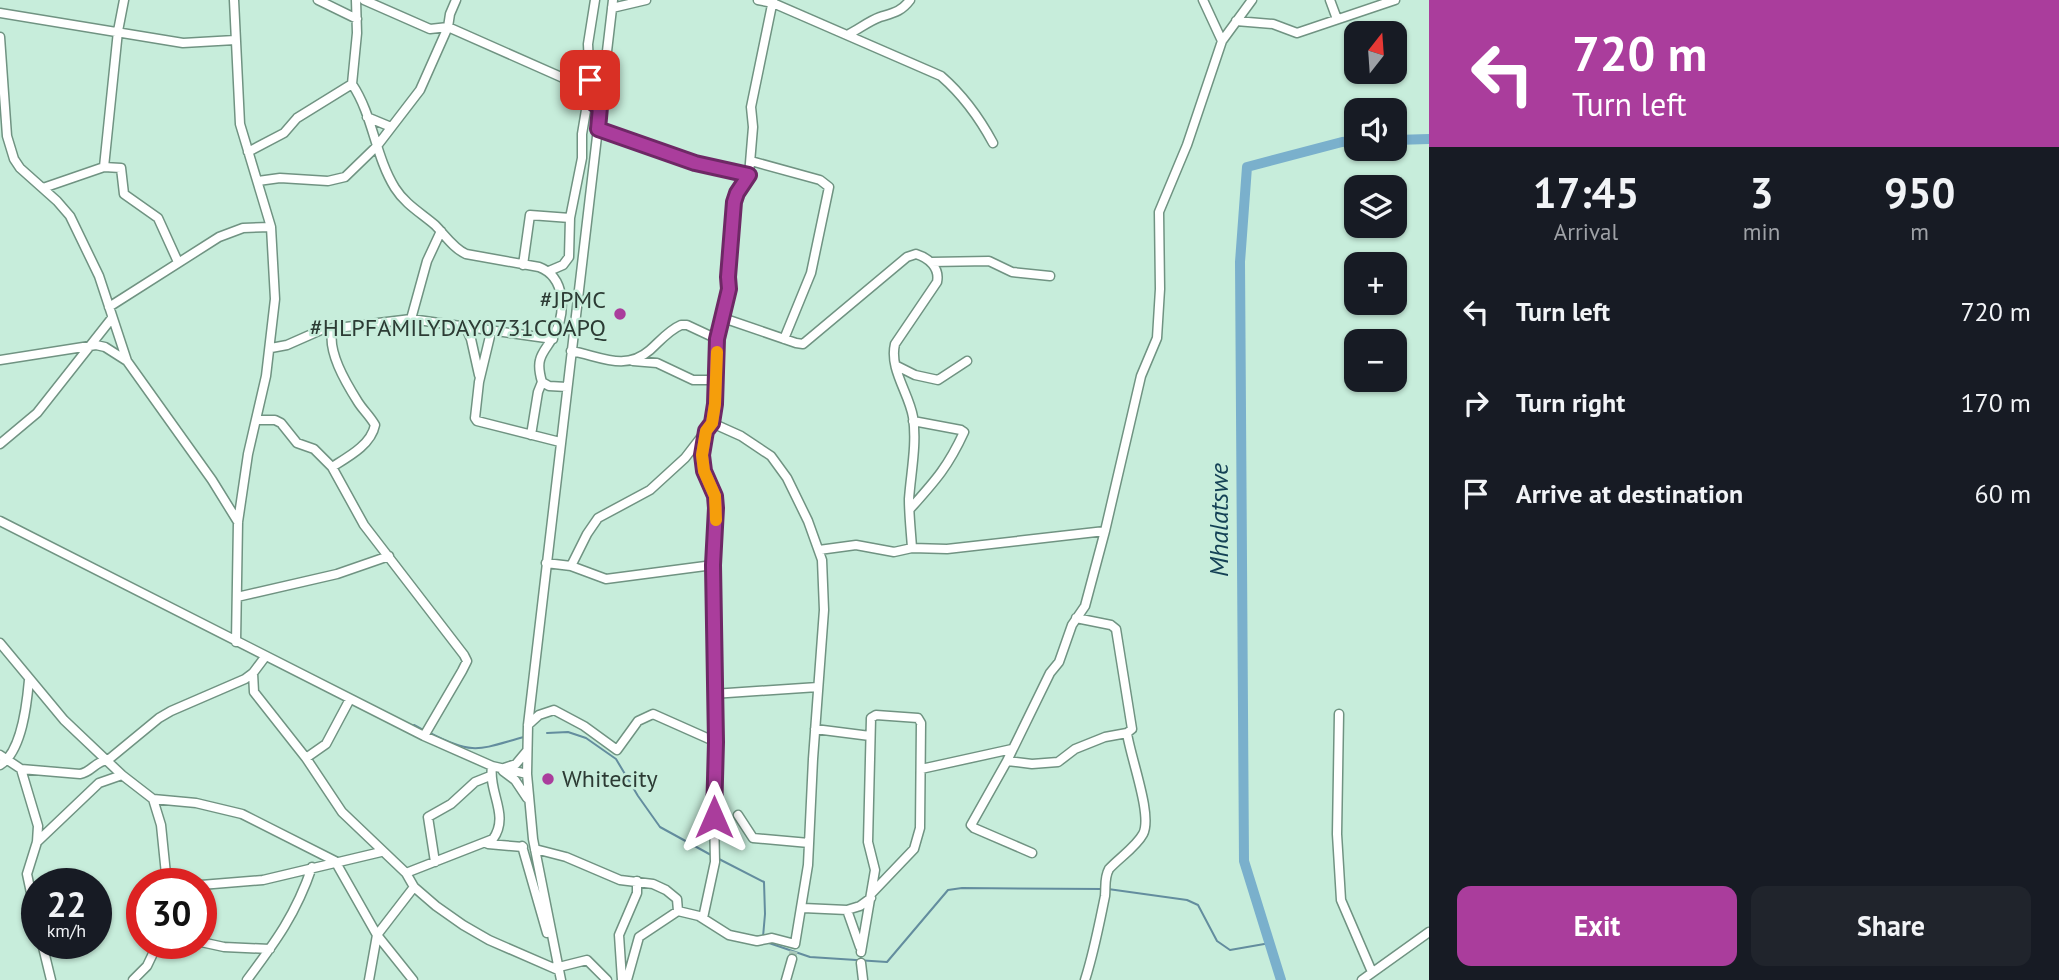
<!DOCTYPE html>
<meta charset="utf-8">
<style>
body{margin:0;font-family:"PT Sans",sans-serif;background:#20242c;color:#f1f3f6;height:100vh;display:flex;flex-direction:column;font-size:26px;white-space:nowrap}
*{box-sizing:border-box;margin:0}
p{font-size:23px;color:#9ea1a6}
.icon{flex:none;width:38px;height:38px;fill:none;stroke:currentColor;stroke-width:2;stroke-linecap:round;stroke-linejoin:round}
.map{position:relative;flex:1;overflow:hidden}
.drawer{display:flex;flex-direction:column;background:#171b24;width:630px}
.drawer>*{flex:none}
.banner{background:#aa3d9c;color:#fff;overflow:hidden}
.needle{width:46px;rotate:17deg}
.tools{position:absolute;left:1344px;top:21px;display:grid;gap:14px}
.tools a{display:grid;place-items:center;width:63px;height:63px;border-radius:14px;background:#171b24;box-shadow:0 2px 5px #0004;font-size:35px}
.speed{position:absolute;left:21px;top:868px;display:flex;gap:14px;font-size:35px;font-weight:700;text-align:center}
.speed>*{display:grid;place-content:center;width:91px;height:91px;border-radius:50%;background:#171b24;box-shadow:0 2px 5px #0004;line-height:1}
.speed small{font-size:18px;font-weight:400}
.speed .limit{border:10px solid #d22;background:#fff;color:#111}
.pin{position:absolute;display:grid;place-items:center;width:60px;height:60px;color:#fff;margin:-30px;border-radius:14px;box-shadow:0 4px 10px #0006}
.me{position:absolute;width:77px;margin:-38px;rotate:0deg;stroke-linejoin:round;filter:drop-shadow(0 0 5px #0008)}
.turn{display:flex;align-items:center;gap:24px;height:147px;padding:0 28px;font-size:32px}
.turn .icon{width:91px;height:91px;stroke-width:2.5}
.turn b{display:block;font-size:49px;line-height:60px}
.eta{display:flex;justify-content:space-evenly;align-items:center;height:119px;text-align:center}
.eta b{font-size:42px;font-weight:800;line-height:49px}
.button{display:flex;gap:14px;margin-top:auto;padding:14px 28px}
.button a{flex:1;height:80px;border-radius:14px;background:#aa3d9c;color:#fff;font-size:28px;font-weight:800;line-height:80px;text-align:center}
.button a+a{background:#20242c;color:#f1f3f6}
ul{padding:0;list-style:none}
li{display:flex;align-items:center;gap:21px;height:91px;padding:0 28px}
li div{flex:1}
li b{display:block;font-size:26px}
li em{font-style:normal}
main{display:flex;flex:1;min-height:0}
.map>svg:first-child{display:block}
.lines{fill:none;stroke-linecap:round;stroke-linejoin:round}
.stream{stroke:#638d9e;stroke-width:2}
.river{stroke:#7ab0cc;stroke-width:10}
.minor-tunnel{stroke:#a8c9ba;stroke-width:8;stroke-dasharray:8 4;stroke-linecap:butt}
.minor-casing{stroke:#709382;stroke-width:11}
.minor{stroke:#fff;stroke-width:8}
.route-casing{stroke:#6e2865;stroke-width:18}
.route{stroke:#aa3d9c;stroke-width:12}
.slow{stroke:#f59e0b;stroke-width:12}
.poi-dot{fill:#aa3d9c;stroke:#c7eddb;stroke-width:2.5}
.labels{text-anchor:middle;stroke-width:5;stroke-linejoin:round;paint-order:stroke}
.poi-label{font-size:24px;fill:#2c3b34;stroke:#c7eddb;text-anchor:end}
.water-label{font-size:26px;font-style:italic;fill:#144155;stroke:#c7eddb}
</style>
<main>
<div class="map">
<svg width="1429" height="980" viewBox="0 0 1429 980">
<rect width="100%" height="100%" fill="#c7eddb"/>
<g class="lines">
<path class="stream" d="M 414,725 L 425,731
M 430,733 C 474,756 480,749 524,737
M 547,733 L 568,732 L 586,738 L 616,759 L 638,796 L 660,827 L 711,855
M 719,859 L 764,882 L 765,914 L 763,937
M 1108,889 L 1187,900 L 1198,905 L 1217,941 L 1230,950 L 1270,943
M 769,943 L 810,957 L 887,962 L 948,890 L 962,888 L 1103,889"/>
<path class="river" d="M 1395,140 L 1429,139
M 1281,980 L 1244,861 L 1240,262 L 1247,167 L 1342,142 L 1356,141"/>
<path class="minor-tunnel" d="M 792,959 L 795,944"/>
<defs>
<path id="minor" d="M 234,0 L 240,124 L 271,227 L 275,299 L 266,376 L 248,454 L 238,522 L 236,642
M 318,0 L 357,19
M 364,0 L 430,29 L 448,27 L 561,77 L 585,90 L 594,105 L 600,107
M 758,0 L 773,3 L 941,76 C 964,96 979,117 993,143
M 1203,0 L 1222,41
M 1330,0 L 1337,19
M 612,8 L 646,0
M 0,13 L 183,43 L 235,40
M 1236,21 L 1273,24 L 1297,33 L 1395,0
M 849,34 C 859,29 869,21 880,17 C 893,13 901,12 910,0
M 0,37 L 7,136 L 14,159 L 20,168 L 57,201 L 70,216 L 99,276 L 127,361 L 212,480 L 238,522
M 352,84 C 373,115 375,156 395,188 C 405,204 421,213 435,225 C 445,235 453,248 466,254 L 539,267 C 566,277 566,313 554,335 C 550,344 542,351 540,360 C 538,367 540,375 542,382 L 549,386 L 567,387
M 367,117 L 391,127
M 598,129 L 695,163 L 749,175
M 248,152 L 284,133 L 297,118 L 352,84 L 357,33 L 356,0
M 751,161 L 820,180 L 829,187 L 811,273 L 784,339
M 104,167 L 118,31 L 124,0
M 258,181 L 280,178 L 328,181 L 345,177 L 377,146 L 420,90 L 448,27 L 450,14 L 456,0
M 43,188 L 104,167 L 121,168 L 124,194 L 158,218 L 178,262
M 931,262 L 989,261 L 1012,272 L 1050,276
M 523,265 L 530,215 L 570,218
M 549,271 L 563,265 L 569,257 L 570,218 L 582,158 L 582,134 L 590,86 L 588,44 L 595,0
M 109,307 L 219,237 L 243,228 L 271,227
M 723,318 L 796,343 L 803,344 L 907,257 L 916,254 C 929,258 940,268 937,282 L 895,344 C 889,369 909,393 913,417 C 917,444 911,472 909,499 C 909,515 911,532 912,548
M 411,319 L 427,261 L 441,231
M 466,328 L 471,339 L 479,375
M 491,332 L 479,382 L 475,418 L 477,421 L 560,442
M 271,348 L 287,345 L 321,330 L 411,319 L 553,339
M 571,351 C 600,356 625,372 650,350 C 660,341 669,330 681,325 L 687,325 L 717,339
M 0,360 L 96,345 L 105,347 L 127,361
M 633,361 L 657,363 L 693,380 L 716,380
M 897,366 L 915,375 L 938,380 L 967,361
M 256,420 L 275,420 L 281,423 L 297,443 L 314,449 L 332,467 L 364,525 L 464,655 L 467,661 L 462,671 L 424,736
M 531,435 L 538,392 L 542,382
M 0,444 L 37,413 L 112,318
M 332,467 C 348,457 371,445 375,425 C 370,416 363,410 358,402 C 346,383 326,350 333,328
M 910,509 C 935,481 948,467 964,432 L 961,430 L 913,421
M 0,521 L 424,736 L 492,766 L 527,774
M 819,550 L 856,545 L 894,552 L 912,548 L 947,549 L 1105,531 L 1141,376 L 1157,338 L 1160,289 L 1159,212 L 1187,145 L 1222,41 L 1252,0
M 546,563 L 571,566 L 606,579 L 713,565
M 571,566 L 587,534 L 598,518 L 650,490 L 685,458 L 712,423 L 715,404 L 717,339 L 729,289 L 728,277 L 734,202 L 737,193 L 749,175 L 753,127 L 751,107 L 773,0
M 237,597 L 337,574 L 389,556
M 1076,618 L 1111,625 L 1116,629 L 1132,729 L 1127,733 C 1130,756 1153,816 1143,834 C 1136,847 1119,858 1109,869 C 1104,878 1106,886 1105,896 C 1099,925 1094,952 1085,980
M 0,643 L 64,720 L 122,775 L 153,799 L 161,825 L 167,884
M 253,673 L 254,692 L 306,758 L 342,812 L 406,873 L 414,887 L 377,935 L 413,980
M 713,694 L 818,687
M 1339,714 L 1337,834 L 1341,900 L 1372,972
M 528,725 L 539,715 L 554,710 L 584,726 L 617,750 L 638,721 L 653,714 L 716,742
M 815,729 L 870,736
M 0,755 L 21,769 L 80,774 C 92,772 95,761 108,760 L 159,718 L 171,711 L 245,679 L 253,673 L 265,657
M 306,758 L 326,744 L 350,699
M 1007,761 L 1032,764 L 1058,762 L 1075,749 L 1105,737 L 1127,733
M 0,765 C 22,752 27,703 29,680
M 504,768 L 516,764 L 526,752
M 21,769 L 38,826 L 37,842 L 27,874 L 37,921
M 921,769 L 1012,749
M 503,771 L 515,780 L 527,798
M 153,799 L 196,803 L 242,814 L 335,861 L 377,935 L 369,980
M 738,815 L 753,838 L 809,843
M 37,842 L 99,783 L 122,775
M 488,844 L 523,847
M 522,846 L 547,933
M 535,849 L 566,857 L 620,880 L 653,884 L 666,890 L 677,899 L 678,911
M 1032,853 L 974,828 L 971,825 L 1007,761 L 1050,673 L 1059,662 L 1072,625 L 1085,606 L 1105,531
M 435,862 L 428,817 L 451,804 L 475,782 L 490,776
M 406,873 L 493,839 C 510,815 488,793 492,766
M 201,885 L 263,880 L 381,852
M 414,887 L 436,906 L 463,925 L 489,940 L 558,970 L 557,965
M 803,908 L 847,910 L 860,947
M 847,910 L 860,906 L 871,898
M 703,918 L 715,862 L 713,767 L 716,742 L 713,565 L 717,508 L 715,496 L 704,471 L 702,455 L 705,434
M 201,942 L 224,947 L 270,949
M 42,943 L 51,980
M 861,952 L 875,870 L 868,842 L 871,718 L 876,715 L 918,718 L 921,723 L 920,828 L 914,849 L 871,894
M 861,963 L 863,980
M 559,967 L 587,960 L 607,980
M 133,980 L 147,966 L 158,943
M 247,980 C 276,941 296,914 312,867
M 561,980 L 533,839 L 527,774 L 528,725 L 613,0
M 622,980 L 619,935 L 637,893 L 637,881
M 627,980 L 639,937 L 678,911 L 699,916 L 729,935 L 757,941 L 772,938 L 795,944 L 808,865 L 813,759 L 824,610 L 822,560 L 808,521 L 787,478 L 771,456 L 741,436 L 712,423
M 786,980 L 792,959
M 1362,980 L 1429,932"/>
</defs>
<use href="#minor" class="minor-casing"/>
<use href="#minor" class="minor"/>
</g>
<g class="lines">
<defs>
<path id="route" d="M 590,80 C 590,92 587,102 600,107 L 598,129 L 695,163 L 749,175 L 737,193 L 734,202 L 728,277 L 729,289 L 717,339 L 715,404 L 712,423 L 706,431 L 702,455 L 704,471 L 715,496 L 716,508 L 713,565 L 716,742 L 714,817"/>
</defs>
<use href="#route" class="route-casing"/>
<use href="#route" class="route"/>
<path class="slow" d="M 716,520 L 715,496 L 704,471 L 702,455 L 706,431 L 712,423 L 715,404 L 717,352"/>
</g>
<g class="poi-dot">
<circle cx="620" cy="314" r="7"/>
<circle cx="548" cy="779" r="7"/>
</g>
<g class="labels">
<g class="poi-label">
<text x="606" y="308">#JPMC<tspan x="606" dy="28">#HLPFAMILYDAY0731COAPQ</tspan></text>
<text x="562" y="787" text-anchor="start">Whitecity</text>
</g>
<g class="water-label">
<text transform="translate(1219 520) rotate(-90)" y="9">Mhalatswe</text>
</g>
</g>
</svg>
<div class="tools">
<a><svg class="needle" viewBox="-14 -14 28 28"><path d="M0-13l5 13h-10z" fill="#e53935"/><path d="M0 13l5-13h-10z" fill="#9ea1a6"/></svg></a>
<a><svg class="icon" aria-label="sound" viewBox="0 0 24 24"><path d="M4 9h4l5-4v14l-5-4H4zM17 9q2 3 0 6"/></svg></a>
<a><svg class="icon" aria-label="layers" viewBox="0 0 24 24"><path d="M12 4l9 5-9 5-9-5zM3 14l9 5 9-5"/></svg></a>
<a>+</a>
<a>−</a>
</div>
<div class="speed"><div>22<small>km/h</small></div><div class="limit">30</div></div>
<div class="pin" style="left:590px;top:80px;background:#d93025"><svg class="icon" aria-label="arrive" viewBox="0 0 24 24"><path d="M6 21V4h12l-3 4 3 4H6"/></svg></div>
<svg class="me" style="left:714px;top:817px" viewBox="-20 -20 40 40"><path d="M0-17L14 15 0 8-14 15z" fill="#aa3d9c" stroke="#fff" stroke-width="4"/></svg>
</div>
<section class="drawer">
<div class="banner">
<div class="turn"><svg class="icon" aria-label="left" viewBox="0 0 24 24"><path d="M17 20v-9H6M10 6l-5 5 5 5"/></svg><div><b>720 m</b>Turn left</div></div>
</div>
<div class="eta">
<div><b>17:45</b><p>Arrival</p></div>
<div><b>3</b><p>min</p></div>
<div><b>950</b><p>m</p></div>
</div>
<ul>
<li><svg class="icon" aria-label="left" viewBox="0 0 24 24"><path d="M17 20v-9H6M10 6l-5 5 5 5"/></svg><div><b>Turn left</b></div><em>720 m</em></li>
<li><svg class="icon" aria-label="right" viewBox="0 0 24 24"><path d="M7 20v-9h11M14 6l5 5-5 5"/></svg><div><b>Turn right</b></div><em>170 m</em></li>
<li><svg class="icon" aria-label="arrive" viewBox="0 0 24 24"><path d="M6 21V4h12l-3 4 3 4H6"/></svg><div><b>Arrive at destination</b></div><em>60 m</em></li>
</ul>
<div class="button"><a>Exit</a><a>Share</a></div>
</section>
</main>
